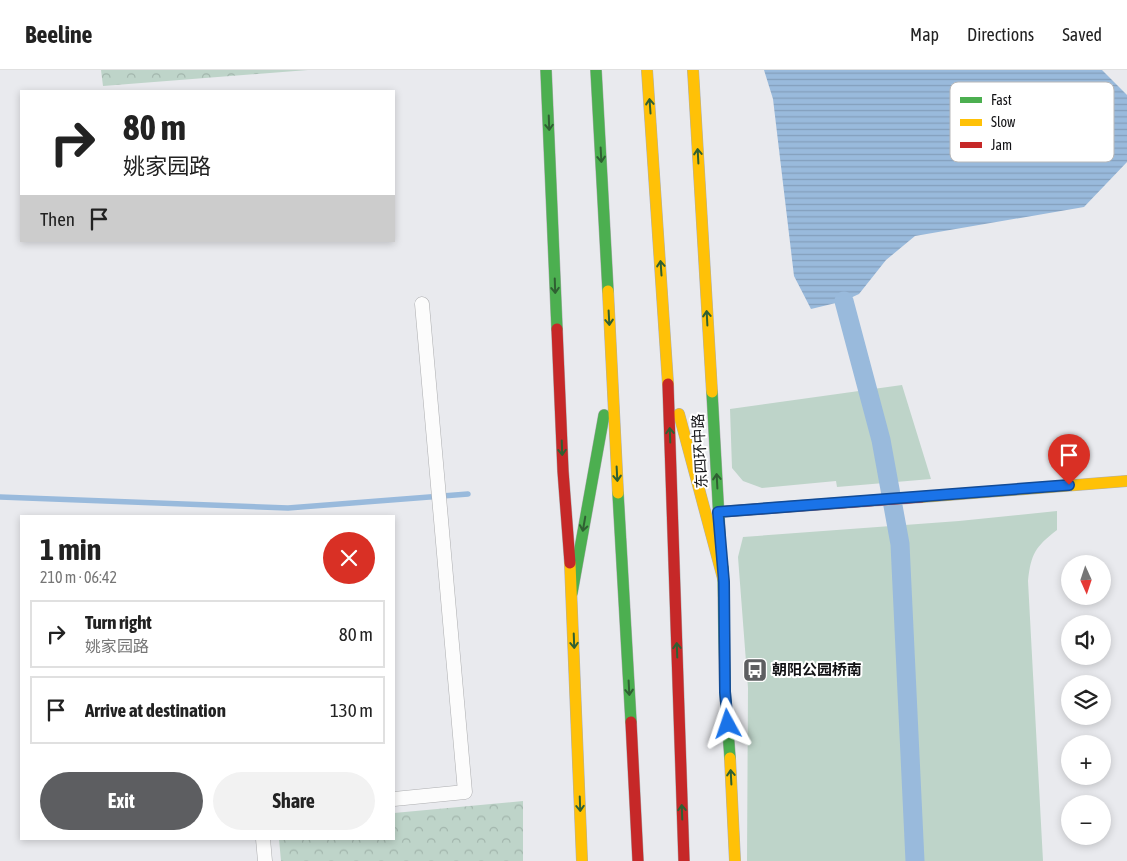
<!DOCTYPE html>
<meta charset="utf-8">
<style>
body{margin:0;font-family:"Asap Condensed","Noto Sans SC",sans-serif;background:#f2f2f2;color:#222;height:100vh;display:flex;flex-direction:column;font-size:19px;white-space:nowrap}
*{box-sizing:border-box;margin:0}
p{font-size:16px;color:#767676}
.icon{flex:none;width:28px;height:28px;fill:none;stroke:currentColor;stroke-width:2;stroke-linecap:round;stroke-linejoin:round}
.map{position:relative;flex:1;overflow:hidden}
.drawer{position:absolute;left:20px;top:445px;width:375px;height:325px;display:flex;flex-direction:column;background:#fff;border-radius:0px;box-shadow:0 2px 8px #0003}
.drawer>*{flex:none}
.banner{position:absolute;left:20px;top:20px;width:375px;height:152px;border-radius:0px;box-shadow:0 2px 8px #0003;background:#fff;color:#222;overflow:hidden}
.needle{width:32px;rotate:177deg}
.buttons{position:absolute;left:1061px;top:485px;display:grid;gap:10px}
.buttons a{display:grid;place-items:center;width:50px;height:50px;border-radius:50%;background:#fff;box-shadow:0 2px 8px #0003;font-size:25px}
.pin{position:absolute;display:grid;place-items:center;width:42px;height:42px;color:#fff;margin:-51px -21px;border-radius:50% 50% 50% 0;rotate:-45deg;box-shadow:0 0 5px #0007}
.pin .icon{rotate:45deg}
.me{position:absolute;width:55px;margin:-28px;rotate:355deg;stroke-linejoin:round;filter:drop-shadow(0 0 4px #0008)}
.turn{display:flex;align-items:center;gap:18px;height:105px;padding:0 20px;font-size:22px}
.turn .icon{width:65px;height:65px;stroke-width:2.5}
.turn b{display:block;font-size:35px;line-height:42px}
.then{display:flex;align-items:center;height:48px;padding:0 20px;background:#0003;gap:10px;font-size:19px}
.round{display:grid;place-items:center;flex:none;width:52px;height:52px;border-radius:26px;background:#f2f2f2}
.overview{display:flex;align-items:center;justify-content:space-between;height:85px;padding:0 20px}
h1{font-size:30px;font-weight:700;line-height:38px}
.primary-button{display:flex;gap:10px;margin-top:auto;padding:10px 20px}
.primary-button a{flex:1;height:58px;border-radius:30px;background:#5d5e61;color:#fff;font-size:20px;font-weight:700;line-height:58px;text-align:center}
.primary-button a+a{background:#f2f2f2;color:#222}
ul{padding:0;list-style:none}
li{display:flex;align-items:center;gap:15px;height:68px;margin:0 10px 8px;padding:0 10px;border:2px solid #e0e0e0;border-radius:0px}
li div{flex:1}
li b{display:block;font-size:19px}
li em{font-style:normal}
header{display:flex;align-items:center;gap:30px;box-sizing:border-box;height:70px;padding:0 25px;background:#fff;border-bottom:1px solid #e0e0e0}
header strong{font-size:24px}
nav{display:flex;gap:28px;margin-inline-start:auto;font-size:18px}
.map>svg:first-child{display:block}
.green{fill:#bed4c9}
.forest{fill:url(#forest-crowns)}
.water{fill:url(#water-rules)}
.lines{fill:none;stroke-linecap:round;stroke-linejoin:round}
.stream{stroke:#99badc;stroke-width:5.5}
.canal{stroke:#99badc;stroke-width:19}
.street-casing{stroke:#adaeb0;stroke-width:15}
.fast-casing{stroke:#adaeb0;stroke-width:12}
.slow-casing{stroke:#adaeb0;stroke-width:12}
.jam-casing{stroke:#adaeb0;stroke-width:12}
.street{stroke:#fcfcfc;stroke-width:14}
.fast{stroke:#4caf50;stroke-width:11}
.slow{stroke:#ffc107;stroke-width:11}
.jam{stroke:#c62828;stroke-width:11}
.oneway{stroke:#2f6032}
.route-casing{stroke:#114b97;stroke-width:12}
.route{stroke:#1a73e8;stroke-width:9}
.labels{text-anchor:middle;stroke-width:4;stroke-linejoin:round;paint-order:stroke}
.street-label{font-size:15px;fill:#121215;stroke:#fff}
.poi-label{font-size:15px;font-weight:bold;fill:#121215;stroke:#fff;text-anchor:start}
.key{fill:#fff;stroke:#b8b8b9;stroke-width:1}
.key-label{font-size:14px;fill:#121215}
</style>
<header>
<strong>Beeline</strong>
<nav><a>Map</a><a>Directions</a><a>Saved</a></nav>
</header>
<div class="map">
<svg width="1127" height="791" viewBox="0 0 1127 791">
<defs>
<pattern id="forest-crowns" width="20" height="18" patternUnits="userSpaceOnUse" patternTransform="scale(1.25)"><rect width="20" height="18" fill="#bed4c9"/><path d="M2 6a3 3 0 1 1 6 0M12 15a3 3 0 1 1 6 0" fill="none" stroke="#a2b5ac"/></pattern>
<pattern id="water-rules" width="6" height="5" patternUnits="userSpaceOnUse" patternTransform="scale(1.25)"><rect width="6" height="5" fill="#99badc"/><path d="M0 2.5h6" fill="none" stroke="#839fbc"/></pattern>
</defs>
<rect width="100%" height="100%" fill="#e9eaee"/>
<path class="green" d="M 902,315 L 931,409 L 837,417 L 836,411 L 762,418 L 743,411 L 732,398 L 730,339 Z
M 1057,441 L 1057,460 C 1035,477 1031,484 1028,511 L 1043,791 L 747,791 L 748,618 L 738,487 L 743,467 L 959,451 Z"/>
<path class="forest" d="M 101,0 L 308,0 L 103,16 Z
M 523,731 L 523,791 L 281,791 L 279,769 L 394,769 L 394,743 Z"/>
<path class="water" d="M 764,0 L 1102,0 L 1127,25 L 1127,92 L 1084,137 L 915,166 L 886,190 L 859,224 L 844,231 L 811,239 L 794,206 L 773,29 Z"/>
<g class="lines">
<path class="stream" d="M 0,427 L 288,438 L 468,424"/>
<path class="canal" d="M 844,231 L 881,370 L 900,474 L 915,791"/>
<defs>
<path id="street" d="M 394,729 L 465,722 L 422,234
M 263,769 L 265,791"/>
<path id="fast" d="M 546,0 L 557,259
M 596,0 L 608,221
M 712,322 L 720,467
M 618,423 L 631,652
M 723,498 L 725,621 L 730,688
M 572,523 L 604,345"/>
<path id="slow" d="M 647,0 L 668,314
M 693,0 L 712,322
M 608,221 L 618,423
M 679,344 L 724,512
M 922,427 L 1127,411
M 570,493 L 582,791
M 730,688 L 735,791"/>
<path id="jam" d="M 557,259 L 563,401 L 570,493
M 668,314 L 684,791
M 718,442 L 922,427
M 631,652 L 638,791"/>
</defs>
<use href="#street" class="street-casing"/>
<use href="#fast" class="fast-casing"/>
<use href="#slow" class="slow-casing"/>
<use href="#jam" class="jam-casing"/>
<use href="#street" class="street"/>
<use href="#fast" class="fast"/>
<use href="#slow" class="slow"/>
<use href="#jam" class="jam"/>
</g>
<defs><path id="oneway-shaft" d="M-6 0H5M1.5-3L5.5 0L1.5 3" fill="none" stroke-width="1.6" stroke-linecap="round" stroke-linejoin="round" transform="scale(1.25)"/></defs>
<g class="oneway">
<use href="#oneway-shaft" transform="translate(650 36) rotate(-94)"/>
<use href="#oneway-shaft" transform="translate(549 53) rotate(88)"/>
<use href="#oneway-shaft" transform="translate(601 85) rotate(87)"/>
<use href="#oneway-shaft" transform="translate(698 86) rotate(-93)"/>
<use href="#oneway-shaft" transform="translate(661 198) rotate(-94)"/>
<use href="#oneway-shaft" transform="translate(555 216) rotate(88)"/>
<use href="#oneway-shaft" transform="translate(609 248) rotate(87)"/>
<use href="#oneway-shaft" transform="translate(707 248) rotate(-93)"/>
<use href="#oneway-shaft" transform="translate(670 365) rotate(-92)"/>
<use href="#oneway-shaft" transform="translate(562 378) rotate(88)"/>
<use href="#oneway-shaft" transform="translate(617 404) rotate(87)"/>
<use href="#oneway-shaft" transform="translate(717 411) rotate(-93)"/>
<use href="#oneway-shaft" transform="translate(584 454) rotate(100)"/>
<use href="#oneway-shaft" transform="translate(574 571) rotate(88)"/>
<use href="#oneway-shaft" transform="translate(677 580) rotate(-92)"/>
<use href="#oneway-shaft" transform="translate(629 618) rotate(87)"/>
<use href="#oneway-shaft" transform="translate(731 707) rotate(-93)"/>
<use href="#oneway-shaft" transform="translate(580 734) rotate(88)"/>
<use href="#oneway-shaft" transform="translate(682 742) rotate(-92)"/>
</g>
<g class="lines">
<defs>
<path id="route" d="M 728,654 L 725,622 L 724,512 L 718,442 L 1069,415"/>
</defs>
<use href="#route" class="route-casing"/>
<use href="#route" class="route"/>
</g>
<defs>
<symbol id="bus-square" viewBox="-11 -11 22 22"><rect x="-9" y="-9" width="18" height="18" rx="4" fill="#5d5e61" stroke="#fff"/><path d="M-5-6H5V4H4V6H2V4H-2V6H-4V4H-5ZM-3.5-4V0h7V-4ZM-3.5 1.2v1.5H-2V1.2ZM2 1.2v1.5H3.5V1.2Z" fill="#fff"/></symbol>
</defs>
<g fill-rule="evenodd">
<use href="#bus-square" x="741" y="586" width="28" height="28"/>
</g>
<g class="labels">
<g class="street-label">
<text transform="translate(700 381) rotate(-93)" y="5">东四环中路</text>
</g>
<g class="poi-label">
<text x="772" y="605">朝阳公园桥南</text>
</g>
</g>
<rect x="950" y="12" width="164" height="80" rx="8" class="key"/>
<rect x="960" y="27" width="22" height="6" fill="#4caf50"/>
<rect x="960" y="49" width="22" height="7" fill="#ffc107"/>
<rect x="960" y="72" width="22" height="6" fill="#c62828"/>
<g class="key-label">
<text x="991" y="35">Fast</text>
<text x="991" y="57">Slow</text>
<text x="991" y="80">Jam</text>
</g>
</svg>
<div class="buttons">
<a><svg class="needle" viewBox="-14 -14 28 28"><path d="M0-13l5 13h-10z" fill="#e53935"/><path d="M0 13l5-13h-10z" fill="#767676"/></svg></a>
<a><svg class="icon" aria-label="sound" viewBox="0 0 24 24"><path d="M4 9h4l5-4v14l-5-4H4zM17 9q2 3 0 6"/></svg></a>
<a><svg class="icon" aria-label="layers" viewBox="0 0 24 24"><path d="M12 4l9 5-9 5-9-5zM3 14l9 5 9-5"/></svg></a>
<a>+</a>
<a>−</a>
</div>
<div class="pin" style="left:1069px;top:415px;background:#d93025"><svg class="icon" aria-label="arrive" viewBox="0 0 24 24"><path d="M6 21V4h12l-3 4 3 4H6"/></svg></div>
<svg class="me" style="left:728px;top:654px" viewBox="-20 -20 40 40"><path d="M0-17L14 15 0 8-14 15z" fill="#1a73e8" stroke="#fff" stroke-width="4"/></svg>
<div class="banner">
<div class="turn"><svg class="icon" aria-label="right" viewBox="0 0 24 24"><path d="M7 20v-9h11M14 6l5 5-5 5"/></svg><div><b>80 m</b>姚家园路</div></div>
<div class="then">Then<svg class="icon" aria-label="arrive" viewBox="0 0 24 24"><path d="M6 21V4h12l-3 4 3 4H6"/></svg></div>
</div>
<section class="drawer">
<div class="overview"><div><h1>1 min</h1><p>210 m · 06:42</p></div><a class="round" style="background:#d93025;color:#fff"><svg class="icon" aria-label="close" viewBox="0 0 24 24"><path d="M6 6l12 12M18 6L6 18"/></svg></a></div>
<ul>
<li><svg class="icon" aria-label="right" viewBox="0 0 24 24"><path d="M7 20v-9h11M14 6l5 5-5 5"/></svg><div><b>Turn right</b><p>姚家园路</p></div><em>80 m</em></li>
<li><svg class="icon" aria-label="arrive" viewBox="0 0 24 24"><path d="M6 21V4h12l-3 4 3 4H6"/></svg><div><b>Arrive at destination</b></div><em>130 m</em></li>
</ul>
<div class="primary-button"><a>Exit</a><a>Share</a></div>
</section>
</div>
